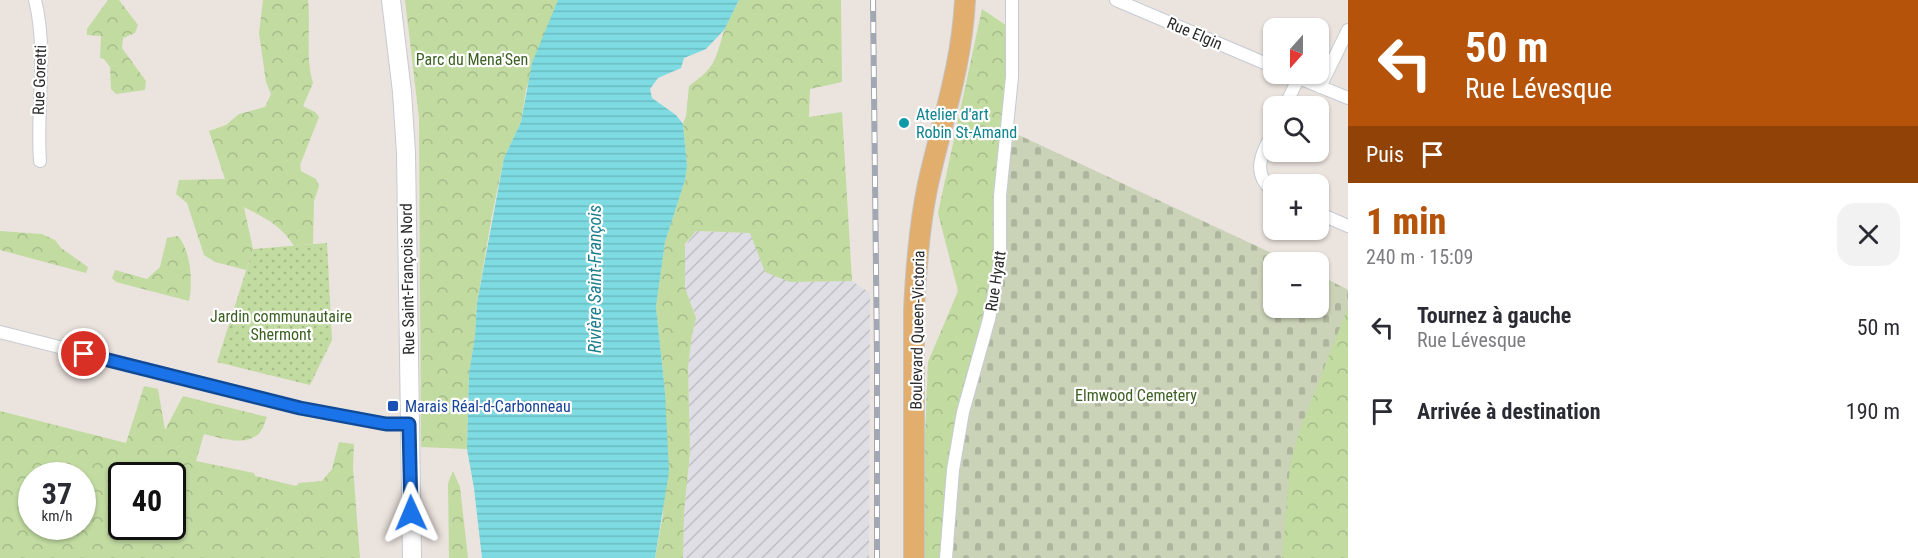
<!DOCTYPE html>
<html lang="fr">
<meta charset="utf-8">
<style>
body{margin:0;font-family:"Roboto Condensed",sans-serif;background:#f2f2f3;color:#2b2b33;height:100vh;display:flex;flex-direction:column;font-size:22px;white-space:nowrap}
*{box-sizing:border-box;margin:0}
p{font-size:20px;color:#7c7c81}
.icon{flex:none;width:33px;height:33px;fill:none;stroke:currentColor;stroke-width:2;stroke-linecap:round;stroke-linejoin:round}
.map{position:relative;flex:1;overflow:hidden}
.drawer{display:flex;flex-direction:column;background:#fff;width:570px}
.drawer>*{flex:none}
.banner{background:#b45309;color:#fff;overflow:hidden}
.needle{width:39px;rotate:201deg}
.tools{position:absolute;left:1263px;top:18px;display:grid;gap:12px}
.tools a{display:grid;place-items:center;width:66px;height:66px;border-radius:12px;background:#fff;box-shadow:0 2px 4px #0004;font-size:30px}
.speed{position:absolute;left:18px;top:462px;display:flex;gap:12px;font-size:30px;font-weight:700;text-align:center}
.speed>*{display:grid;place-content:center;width:78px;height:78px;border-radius:50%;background:#fff;box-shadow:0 2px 4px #0004;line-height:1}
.speed small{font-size:15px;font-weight:400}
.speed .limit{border:3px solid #111;border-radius:9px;background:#fff;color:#111}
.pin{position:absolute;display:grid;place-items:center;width:51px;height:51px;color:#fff;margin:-26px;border:3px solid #fff;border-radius:50%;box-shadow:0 2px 6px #0007}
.me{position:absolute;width:66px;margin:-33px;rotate:359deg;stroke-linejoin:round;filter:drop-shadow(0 0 4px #0008)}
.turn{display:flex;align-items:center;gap:21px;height:126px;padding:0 18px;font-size:27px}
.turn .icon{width:78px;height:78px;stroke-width:2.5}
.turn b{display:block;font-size:42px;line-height:51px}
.then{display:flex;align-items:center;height:57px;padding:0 18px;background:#0003;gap:12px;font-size:22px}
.round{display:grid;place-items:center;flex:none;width:63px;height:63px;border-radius:18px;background:#f2f2f3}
.headline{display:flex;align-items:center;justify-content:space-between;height:102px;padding:0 18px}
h1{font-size:36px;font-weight:800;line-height:45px;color:#b45309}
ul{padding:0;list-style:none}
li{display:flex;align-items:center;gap:18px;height:84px;padding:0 18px}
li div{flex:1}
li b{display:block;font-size:22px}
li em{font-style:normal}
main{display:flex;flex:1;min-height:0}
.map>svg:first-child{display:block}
.industrial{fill:url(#industrial-furrows)}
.forest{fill:url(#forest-crowns);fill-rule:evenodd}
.cemetery{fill:url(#cemetery-stones)}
.garden{fill:url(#garden-dots)}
.water{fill:url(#water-rules)}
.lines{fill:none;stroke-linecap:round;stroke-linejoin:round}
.street-casing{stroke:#c6cbd3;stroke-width:14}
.secondary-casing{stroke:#c6cbd3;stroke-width:20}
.primary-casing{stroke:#c4c4c4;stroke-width:22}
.street{stroke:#fff;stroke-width:12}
.secondary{stroke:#fff;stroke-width:18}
.primary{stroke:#e1ae6d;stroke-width:20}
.rail-casing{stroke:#a2a8b3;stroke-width:6}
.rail{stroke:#fff;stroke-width:4;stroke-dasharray:11;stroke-linecap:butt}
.route-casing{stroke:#114b97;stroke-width:15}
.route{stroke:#1a73e8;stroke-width:10}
.culture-dot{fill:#0f9aa8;stroke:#fff;stroke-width:2}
.transit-dot{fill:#1a4fb4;stroke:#fff;stroke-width:2}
.labels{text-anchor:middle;stroke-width:4.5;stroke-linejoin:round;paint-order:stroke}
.street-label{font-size:16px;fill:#2b2b2b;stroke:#fff}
.park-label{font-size:16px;fill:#3c6022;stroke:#fff}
.culture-label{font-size:16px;fill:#0d838f;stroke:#fff;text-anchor:start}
.transit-label{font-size:16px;fill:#164399;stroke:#fff;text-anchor:start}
.water-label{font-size:18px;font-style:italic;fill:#1c7e8d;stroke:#fff}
</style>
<main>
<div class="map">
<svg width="1348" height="558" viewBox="0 0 1348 558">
<defs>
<pattern id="industrial-furrows" width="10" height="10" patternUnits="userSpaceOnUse" patternTransform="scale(1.5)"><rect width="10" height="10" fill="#dfdee4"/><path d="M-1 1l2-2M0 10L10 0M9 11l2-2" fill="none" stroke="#c0bfc4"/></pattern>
<pattern id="forest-crowns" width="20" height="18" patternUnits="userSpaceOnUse" patternTransform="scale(1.5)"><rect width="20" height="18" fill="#c1dba1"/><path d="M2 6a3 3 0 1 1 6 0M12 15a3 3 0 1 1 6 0" fill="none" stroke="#a6bc8b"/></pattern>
<pattern id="cemetery-stones" width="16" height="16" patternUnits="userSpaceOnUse" patternTransform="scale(1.5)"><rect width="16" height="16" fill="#cad3b7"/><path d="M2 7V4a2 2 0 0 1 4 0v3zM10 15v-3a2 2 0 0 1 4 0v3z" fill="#aeb59e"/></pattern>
<pattern id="garden-dots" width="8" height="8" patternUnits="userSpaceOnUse" patternTransform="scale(1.5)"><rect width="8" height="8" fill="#c1dba1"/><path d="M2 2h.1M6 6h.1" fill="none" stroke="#a6bc8b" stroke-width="1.8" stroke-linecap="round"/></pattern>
<pattern id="water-rules" width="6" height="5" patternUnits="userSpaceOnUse" patternTransform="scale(1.5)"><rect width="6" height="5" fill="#7ddbe1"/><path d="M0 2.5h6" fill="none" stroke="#6cbcc1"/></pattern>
</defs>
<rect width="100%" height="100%" fill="#ebe3de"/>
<path class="industrial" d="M 695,231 L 750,233 L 790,282 L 852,281 L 870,293 L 869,558 L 683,558 L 684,513 L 690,452 L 688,367 L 692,335 L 696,318 L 685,288 L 685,247 Z"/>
<path class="forest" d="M 108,0 L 119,0 L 138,25 L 135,33 L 123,38 L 122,48 L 146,81 L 145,90 L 116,94 L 111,89 L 110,67 L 104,59 L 100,58 L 101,36 L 87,35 L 87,29 Z
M 263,0 L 308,0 C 311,27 305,57 313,83 L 303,106 L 315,112 L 319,117 L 300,165 L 301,171 L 316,179 L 319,186 L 314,201 L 313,244 L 294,246 C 281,225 265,218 244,207 L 253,249 L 246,270 L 215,262 L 204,255 L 187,203 L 176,194 L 179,180 L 225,179 L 209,131 L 226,125 L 239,114 L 265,107 L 271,94 L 266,82 L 259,33 Z
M 405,0 L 558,0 L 526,89 L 521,122 L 504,158 L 492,215 L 477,303 L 475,336 L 469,373 L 467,449 L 421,447 L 419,118 Z
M 739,0 L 841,0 L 842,82 L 810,89 L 809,117 L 842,112 L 852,281 L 790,282 L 765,272 L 750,233 L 696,231 L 685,244 L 685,288 L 696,318 L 692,335 L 688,367 L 690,452 L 684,513 L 683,558 L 655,558 L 663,515 L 665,392 L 656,307 L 665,242 L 685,180 L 687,166 L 683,124 L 686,116 L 689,86 C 716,67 715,60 724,31 C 727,20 735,10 739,0 Z
M 982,9 L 1013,30 L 1001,238 L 946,558 L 920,558 L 928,362 L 958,291 L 938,213 Z
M 0,231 L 42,234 L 55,240 L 61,248 L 88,267 L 86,273 L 0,250 Z
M 178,236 C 191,251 193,282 189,301 L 116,282 L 112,278 L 115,270 L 147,279 L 160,267 L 167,238 Z
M 1319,275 L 1348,290 L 1348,558 L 1143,558 L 1318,308 Z
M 144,386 L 158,389 L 165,430 L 183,396 L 267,417 C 265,421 264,427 261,431 C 249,448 221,438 204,434 L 196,461 L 254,473 L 255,476 L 296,486 L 299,483 L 322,481 L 332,469 L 339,442 L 354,444 L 353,467 L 360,558 L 0,558 L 0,411 L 126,443 ZM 32,476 L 82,476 L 82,526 L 32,526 ZM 122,476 L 172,476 L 172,526 L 122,526 Z
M 453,471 L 460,487 L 468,558 L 449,558 L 448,483 Z"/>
<path class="cemetery" d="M 1006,129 L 1291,262 L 1274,262 L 1274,308 L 1318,308 L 1319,275 L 1348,290 L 1348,307 L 1299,432 L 1290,466 L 1282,558 L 946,558 L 953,470 L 989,319 Z"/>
<path class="garden" d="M 327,243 L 332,340 L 310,385 L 217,362 L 253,249 Z"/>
<path class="water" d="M 558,0 L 739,0 L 724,30 L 706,49 L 684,58 L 681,68 L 658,78 L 650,89 L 652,98 L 676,115 L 683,124 L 687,166 L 685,180 L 665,242 L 656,307 L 665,392 L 669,472 L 655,558 L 482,558 L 474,488 L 467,449 L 469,373 L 475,336 L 477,303 L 504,158 L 521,122 L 532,63 Z"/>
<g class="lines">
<defs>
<path id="street" d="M 35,0 C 48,52 36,107 40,161
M 1116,0 L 1274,67
M 1289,74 L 1348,98
M 1320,87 L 1348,30
M 1285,106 L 1299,77
M 1274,130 C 1262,153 1250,173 1274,192
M 1318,213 L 1348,226
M 0,332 L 300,408 L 386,424 L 409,424
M 946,558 L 953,470 L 963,412 L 989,319 L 1000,263 L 1000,196 L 1012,77 L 1012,0"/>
<path id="secondary" d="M 391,0 L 402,92 L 406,153 L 412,558"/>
<path id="primary" d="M 914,558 L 914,311 C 916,268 919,226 928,184 C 942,121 962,65 965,0"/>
</defs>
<use href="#street" class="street-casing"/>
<use href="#secondary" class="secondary-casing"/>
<use href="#primary" class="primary-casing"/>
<use href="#street" class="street"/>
<use href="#secondary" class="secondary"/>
<use href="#primary" class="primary"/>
<defs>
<path id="rail" d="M 873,0 L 877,359 L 877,558"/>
</defs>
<use href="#rail" class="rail-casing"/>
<use href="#rail" class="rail"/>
</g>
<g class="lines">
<defs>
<path id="route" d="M 84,354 L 300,408 L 386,424 L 409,424 L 411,513"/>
</defs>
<use href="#route" class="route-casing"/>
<use href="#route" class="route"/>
</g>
<circle class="culture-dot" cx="904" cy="123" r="6"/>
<rect class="transit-dot" x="387" y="400" width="12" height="12" rx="3"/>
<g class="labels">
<g class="street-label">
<text transform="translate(1195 33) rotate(23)" y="6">Rue Elgin</text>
<text transform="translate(39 80) rotate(-88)" y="6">Rue Goretti</text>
<text transform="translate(407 279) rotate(-91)" y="6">Rue Saint-François Nord</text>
<text transform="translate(995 281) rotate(-81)" y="6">Rue Hyatt</text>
<text transform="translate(917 330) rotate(-89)" y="6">Boulevard Queen-Victoria</text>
</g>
<g class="park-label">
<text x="472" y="65">Parc du Mena'Sen</text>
<text x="281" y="322">Jardin communautaire<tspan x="281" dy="18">Shermont</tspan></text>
<text x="1136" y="401">Elmwood Cemetery</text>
</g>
<g class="culture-label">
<text x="916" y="120">Atelier d'art<tspan x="916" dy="18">Robin St-Amand</tspan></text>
</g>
<g class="transit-label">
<text x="405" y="412">Marais Réal-d-Carbonneau</text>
</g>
<g class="water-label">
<text transform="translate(595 279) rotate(-90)" y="6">Rivière Saint-François</text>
</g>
</g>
</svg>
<div class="tools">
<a><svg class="needle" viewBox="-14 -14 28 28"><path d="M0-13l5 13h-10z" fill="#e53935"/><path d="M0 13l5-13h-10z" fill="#7c7c81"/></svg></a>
<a><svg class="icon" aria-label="search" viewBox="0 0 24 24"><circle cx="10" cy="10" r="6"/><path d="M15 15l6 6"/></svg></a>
<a>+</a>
<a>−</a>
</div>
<div class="speed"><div>37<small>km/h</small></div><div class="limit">40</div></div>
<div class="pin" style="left:84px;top:354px;background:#d93025"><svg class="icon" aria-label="arrive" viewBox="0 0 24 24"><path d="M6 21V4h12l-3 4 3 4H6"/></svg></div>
<svg class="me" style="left:411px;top:513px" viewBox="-20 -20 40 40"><path d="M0-17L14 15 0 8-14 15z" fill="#1a73e8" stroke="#fff" stroke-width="4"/></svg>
</div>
<section class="drawer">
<div class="banner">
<div class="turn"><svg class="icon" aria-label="left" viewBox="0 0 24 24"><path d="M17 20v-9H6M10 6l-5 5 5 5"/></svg><div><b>50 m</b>Rue Lévesque</div></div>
<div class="then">Puis<svg class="icon" aria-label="arrive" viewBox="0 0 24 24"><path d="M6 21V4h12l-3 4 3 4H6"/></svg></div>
</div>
<div class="headline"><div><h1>1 min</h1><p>240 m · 15:09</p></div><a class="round"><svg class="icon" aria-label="close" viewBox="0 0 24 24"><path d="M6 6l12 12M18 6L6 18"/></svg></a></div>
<ul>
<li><svg class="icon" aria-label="left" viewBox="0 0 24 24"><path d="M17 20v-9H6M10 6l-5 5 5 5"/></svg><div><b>Tournez à gauche</b><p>Rue Lévesque</p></div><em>50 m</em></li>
<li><svg class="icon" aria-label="arrive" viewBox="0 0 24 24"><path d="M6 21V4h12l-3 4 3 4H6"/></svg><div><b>Arrivée à destination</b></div><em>190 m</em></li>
</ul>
</section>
</main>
